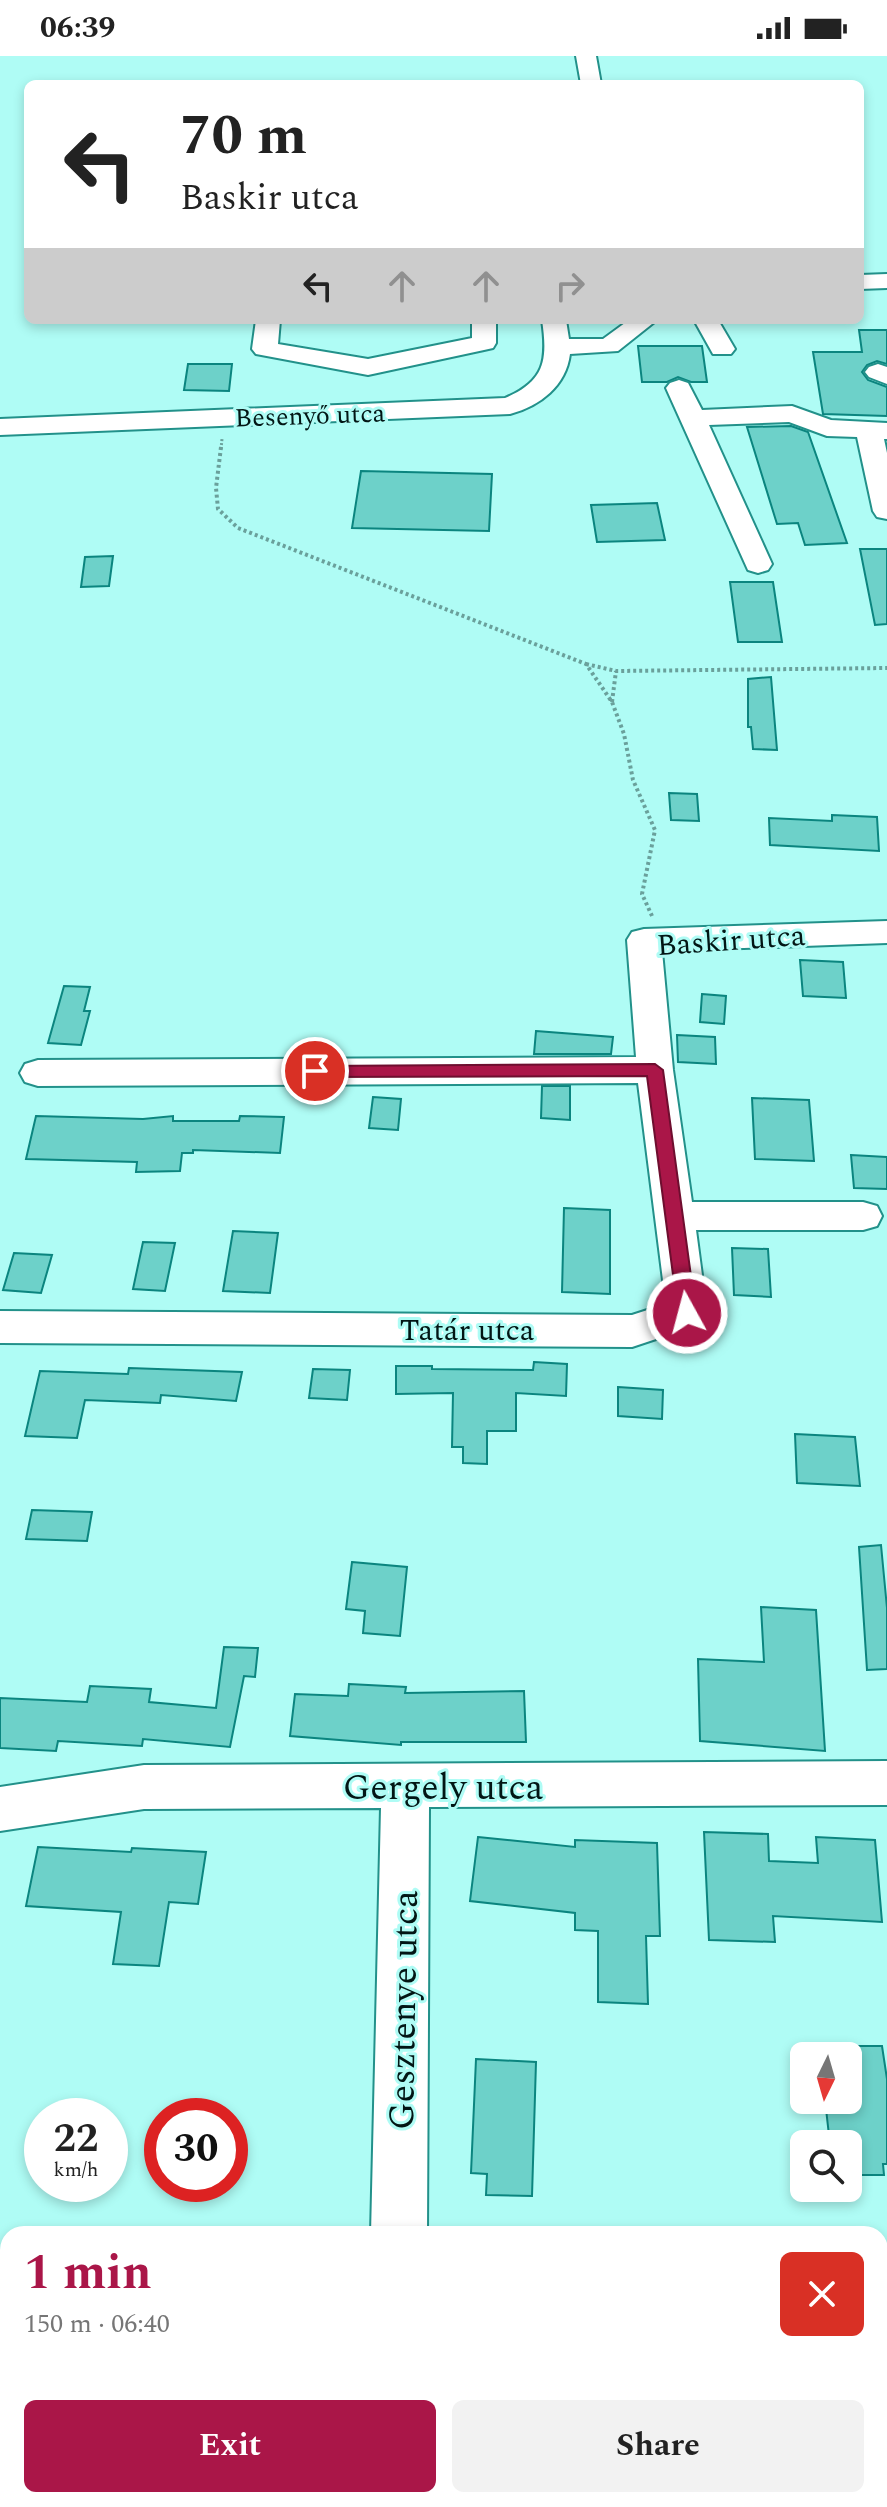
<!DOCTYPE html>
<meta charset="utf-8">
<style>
body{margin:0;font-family:Spectral,serif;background:#f2f2f2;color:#222;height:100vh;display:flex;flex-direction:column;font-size:30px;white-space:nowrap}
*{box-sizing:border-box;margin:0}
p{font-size:26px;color:#767676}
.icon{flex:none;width:44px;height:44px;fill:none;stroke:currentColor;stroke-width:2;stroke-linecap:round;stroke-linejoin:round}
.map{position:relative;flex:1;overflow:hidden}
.details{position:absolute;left:0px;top:2170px;width:888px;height:282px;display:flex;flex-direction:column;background:#fff;border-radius:24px 24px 0 0;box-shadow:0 4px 12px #0003}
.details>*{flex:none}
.hud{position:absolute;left:24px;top:24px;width:840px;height:244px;border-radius:12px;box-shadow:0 4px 12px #0003;background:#fff;color:#222;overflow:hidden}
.needle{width:52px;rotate:185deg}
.tools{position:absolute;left:790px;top:1986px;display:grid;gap:16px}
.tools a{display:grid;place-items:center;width:72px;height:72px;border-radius:12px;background:#fff;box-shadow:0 4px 12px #0003;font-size:40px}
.speed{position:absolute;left:24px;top:2042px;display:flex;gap:16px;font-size:40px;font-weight:700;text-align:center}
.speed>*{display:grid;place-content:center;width:104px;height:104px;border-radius:50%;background:#fff;box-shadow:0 4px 12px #0003;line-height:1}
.speed small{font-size:20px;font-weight:400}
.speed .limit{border:12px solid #d22;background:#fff;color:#111}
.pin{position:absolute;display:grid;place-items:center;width:68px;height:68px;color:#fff;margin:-34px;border:4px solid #fff;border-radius:50%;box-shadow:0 2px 8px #0007}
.me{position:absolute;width:88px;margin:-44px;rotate:353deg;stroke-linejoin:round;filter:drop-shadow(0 0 6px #0008)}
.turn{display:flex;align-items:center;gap:28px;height:168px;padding:0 24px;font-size:36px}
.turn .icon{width:104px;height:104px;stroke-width:2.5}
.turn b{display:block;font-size:56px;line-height:68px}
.lanes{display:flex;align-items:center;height:76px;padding:0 24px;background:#0003;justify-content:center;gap:40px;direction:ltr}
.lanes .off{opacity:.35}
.round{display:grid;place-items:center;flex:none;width:84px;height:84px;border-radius:12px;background:#f2f2f2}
.summary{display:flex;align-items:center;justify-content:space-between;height:136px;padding:0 24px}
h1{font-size:48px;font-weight:700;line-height:60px;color:#aa1648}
.cta{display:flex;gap:16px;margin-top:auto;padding:16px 24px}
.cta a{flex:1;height:92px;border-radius:12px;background:#aa1648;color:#fff;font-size:32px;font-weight:700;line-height:92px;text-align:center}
.cta a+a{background:#f2f2f2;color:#222}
.status{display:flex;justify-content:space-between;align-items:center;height:56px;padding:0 40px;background:#fff;direction:ltr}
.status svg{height:22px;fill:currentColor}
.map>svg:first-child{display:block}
.building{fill:#6dd1c9;stroke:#0b857f;stroke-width:2}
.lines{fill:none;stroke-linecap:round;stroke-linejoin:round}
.minor-casing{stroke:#22918a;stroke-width:4}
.path-far1{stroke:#6aa09b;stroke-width:3;stroke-dasharray:2 2;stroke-linecap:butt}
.path{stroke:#6aa09b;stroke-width:4;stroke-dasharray:3 3;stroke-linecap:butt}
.minor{fill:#fff;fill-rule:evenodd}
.route{fill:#aa1648;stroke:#6e0e2f;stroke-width:2}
.labels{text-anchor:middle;stroke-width:6;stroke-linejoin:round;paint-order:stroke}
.far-street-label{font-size:26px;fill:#021615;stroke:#affcf5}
.street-label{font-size:30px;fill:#021615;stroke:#affcf5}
.near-street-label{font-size:36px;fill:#021615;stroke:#affcf5}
</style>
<div class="status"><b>06:39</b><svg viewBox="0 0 49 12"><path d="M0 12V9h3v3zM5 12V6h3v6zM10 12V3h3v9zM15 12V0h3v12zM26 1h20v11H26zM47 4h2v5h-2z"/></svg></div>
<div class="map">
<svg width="887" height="2451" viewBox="0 0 887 2451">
<rect width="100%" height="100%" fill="#affcf5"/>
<path class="building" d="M 859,274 L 887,274 L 887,308 L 877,305 L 867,309 L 862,316 L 868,324 L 887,331 L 887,360 L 823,358 L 813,296 L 862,296 Z
M 638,290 L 702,290 L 707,326 L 691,326 L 678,321 L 667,326 L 642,326 Z
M 188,308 L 232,308 L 229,335 L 184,334 Z
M 791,370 L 808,376 L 847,487 L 805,489 L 798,467 L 777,468 L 747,371 Z
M 361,415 L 492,418 L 489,475 L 352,472 Z
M 657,447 L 665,484 L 597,486 L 591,449 Z
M 860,493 L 887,493 L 887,568 L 875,569 Z
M 113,500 L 109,530 L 81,531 L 85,501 Z
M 730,526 L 773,526 L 782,586 L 738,586 Z
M 771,621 L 777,694 L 753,693 L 751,671 L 748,671 L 748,623 Z
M 669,737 L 697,738 L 699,765 L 671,764 Z
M 832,759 L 877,761 L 879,795 L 770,789 L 769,762 L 832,765 Z
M 800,904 L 843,906 L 846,942 L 803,940 Z
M 64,930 L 90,931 L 84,955 L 90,955 L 81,989 L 48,987 Z
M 702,938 L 726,940 L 724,968 L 700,966 Z
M 536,975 L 613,981 L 611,998 L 534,998 Z
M 677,979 L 715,981 L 716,1008 L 678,1006 Z
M 542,1030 L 570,1030 L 570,1064 L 541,1062 Z
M 373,1041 L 401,1043 L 398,1074 L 369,1072 Z
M 752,1042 L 809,1044 L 814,1105 L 755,1103 Z
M 36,1060 L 143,1063 L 173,1060 L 173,1065 L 239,1065 L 240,1060 L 284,1061 L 280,1097 L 193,1094 L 193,1097 L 182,1097 L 180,1115 L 136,1116 L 137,1106 L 26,1103 Z
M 851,1099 L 887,1101 L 887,1133 L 854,1132 Z
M 564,1152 L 610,1154 L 610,1238 L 562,1236 Z
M 233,1175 L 278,1177 L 270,1237 L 223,1235 Z
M 143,1186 L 175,1187 L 165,1235 L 133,1233 Z
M 732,1192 L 768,1193 L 771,1241 L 734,1239 Z
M 14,1197 L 52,1199 L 41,1237 L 3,1234 Z
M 534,1306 L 567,1308 L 566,1340 L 516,1337 L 516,1375 L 487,1375 L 487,1408 L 463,1407 L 463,1391 L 452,1391 L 453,1337 L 396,1338 L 396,1310 L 432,1310 L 432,1313 L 533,1314 Z
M 129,1312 L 242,1316 L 236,1345 L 161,1339 L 160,1347 L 85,1344 L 77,1382 L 25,1380 L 40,1315 L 128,1318 Z
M 313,1313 L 350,1314 L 347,1344 L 309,1342 Z
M 618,1331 L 663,1334 L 662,1363 L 618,1360 Z
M 795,1378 L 855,1381 L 860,1430 L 797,1427 Z
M 32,1454 L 92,1456 L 87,1485 L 26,1483 Z
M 881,1489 L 887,1552 L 887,1613 L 867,1614 L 859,1491 Z
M 352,1506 L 407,1511 L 400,1580 L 363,1577 L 365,1555 L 346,1553 Z
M 761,1551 L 816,1554 L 825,1695 L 700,1685 L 698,1603 L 764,1606 Z
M 224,1591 L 258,1592 L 255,1621 L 244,1620 L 230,1691 L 143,1683 L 142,1690 L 58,1685 L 56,1695 L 0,1692 L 0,1642 L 87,1646 L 90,1630 L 151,1633 L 149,1646 L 216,1652 Z
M 349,1628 L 406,1631 L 405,1637 L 524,1635 L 526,1686 L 401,1686 L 401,1689 L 290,1680 L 295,1638 L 348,1640 Z
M 704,1776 L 768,1778 L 769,1805 L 818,1807 L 816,1781 L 875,1784 L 882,1866 L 773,1860 L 775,1886 L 709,1884 Z
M 478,1781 L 575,1791 L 575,1784 L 657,1787 L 660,1880 L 646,1880 L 648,1948 L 598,1946 L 598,1875 L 575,1874 L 575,1857 L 470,1845 Z
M 38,1791 L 131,1796 L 132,1792 L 206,1796 L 198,1848 L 169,1846 L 159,1910 L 113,1908 L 121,1856 L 26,1850 Z
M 818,1990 L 882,1990 L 887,2023 L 887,2108 L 883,2108 L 884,2119 L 848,2119 L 848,2088 L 830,2088 L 825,2044 L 848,2044 L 848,2000 L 819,2000 Z
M 476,2003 L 536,2006 L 532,2140 L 486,2139 L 487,2118 L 471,2117 Z"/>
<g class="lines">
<defs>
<path id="minor" d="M 576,0 L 596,0 L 601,28 L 581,28 Z
M 887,218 L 887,232 L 860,233 L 860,219 Z
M 256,264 L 280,264 L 278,288 L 368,303 L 472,282 L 472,264 L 496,264 L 496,287 L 493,292 L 484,294 L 368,319 L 256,298 L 252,293 Z
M 542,264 L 566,264 L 569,283 L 603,283 L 629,264 L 657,264 L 618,295 L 570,298 C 566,330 540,350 510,358 L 0,379 L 0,363 L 505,342 C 545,325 548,304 542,264 Z
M 694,264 L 718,264 L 735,293 L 731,298 L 713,298 Z
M 878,308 L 887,311 L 887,328 L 869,321 L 865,316 L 869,311 Z
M 679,324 L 688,327 L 702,354 L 792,350 L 831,364 L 887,367 L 887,383 L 884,383 L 887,397 L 887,463 L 877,461 L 873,455 L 857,381 L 827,380 L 789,366 L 709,369 L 772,508 L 768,514 L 758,517 L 748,514 L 666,332 L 670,327 Z
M 887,865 L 887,887 L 662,895 L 673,1014 L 692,1146 L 863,1146 L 877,1150 L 882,1160 L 877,1170 L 863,1174 L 696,1174 L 707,1257 L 701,1268 L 632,1291 L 0,1287 L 0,1255 L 632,1259 L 666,1248 L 638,1027 L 38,1030 L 25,1026 L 20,1017 L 25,1008 L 38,1004 L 636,1001 L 627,884 L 632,876 L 644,873 Z
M 887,1705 L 887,1749 L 429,1751 L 427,2178 L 371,2178 L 381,1752 L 144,1753 L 0,1775 L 0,1731 L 144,1709 Z
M 366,2444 L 426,2444 L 426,2451 L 366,2451 Z"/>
</defs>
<use href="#minor" class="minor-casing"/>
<path class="path-far1" d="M 221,393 L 222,383"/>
<path class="path" d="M 221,391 L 216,432 L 218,453 L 238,472 L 586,608 L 612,646 L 624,678 L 633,724 L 655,774 L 642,838 L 652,860
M 586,608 L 616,615 L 887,612
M 612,646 L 616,615"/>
<use href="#minor" class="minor"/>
</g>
<path class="route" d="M 655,1008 L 663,1014 L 696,1257 L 687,1264 L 678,1257 L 647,1020 L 315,1021 L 307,1015 L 315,1010 Z"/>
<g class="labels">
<g class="far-street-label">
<text transform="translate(310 359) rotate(-2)" y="9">Besenyő utca</text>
</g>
<g class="street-label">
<text transform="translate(731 884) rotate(-4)" y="10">Baskir utca</text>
<text x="467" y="1284">Tatár utca</text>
</g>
<g class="near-street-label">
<text x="443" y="1743">Gergely utca</text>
<text transform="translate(402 1954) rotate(-89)" y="13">Gesztenye utca</text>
</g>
</g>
</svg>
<div class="tools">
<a><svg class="needle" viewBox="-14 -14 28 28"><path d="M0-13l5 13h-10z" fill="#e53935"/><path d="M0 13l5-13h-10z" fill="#767676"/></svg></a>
<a><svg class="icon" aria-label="search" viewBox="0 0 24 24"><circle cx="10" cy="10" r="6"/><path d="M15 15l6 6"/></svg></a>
</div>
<div class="speed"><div>22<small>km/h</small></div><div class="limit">30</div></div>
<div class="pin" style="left:315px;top:1015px;background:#d93025"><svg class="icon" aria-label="arrive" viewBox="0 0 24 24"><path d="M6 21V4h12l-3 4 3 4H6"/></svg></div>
<svg class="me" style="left:687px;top:1257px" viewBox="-20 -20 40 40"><circle r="17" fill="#aa1648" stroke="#fff" stroke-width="3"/><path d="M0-11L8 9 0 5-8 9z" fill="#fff"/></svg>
<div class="hud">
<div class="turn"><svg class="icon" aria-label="left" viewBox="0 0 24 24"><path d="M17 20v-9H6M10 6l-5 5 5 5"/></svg><div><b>70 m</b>Baskir utca</div></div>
<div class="lanes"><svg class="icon" aria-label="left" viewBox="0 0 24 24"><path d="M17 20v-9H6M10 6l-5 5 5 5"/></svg><svg class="icon off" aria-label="ahead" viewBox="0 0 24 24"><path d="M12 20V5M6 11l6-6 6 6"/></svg><svg class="icon off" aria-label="ahead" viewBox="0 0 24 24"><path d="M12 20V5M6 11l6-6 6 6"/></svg><svg class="icon off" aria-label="right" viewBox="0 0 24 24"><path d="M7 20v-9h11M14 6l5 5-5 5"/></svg></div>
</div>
<section class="details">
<div class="summary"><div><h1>1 min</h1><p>150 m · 06:40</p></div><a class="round" style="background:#d93025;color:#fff"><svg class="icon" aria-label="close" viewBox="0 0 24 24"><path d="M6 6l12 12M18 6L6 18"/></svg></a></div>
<div class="cta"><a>Exit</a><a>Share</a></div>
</section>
</div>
